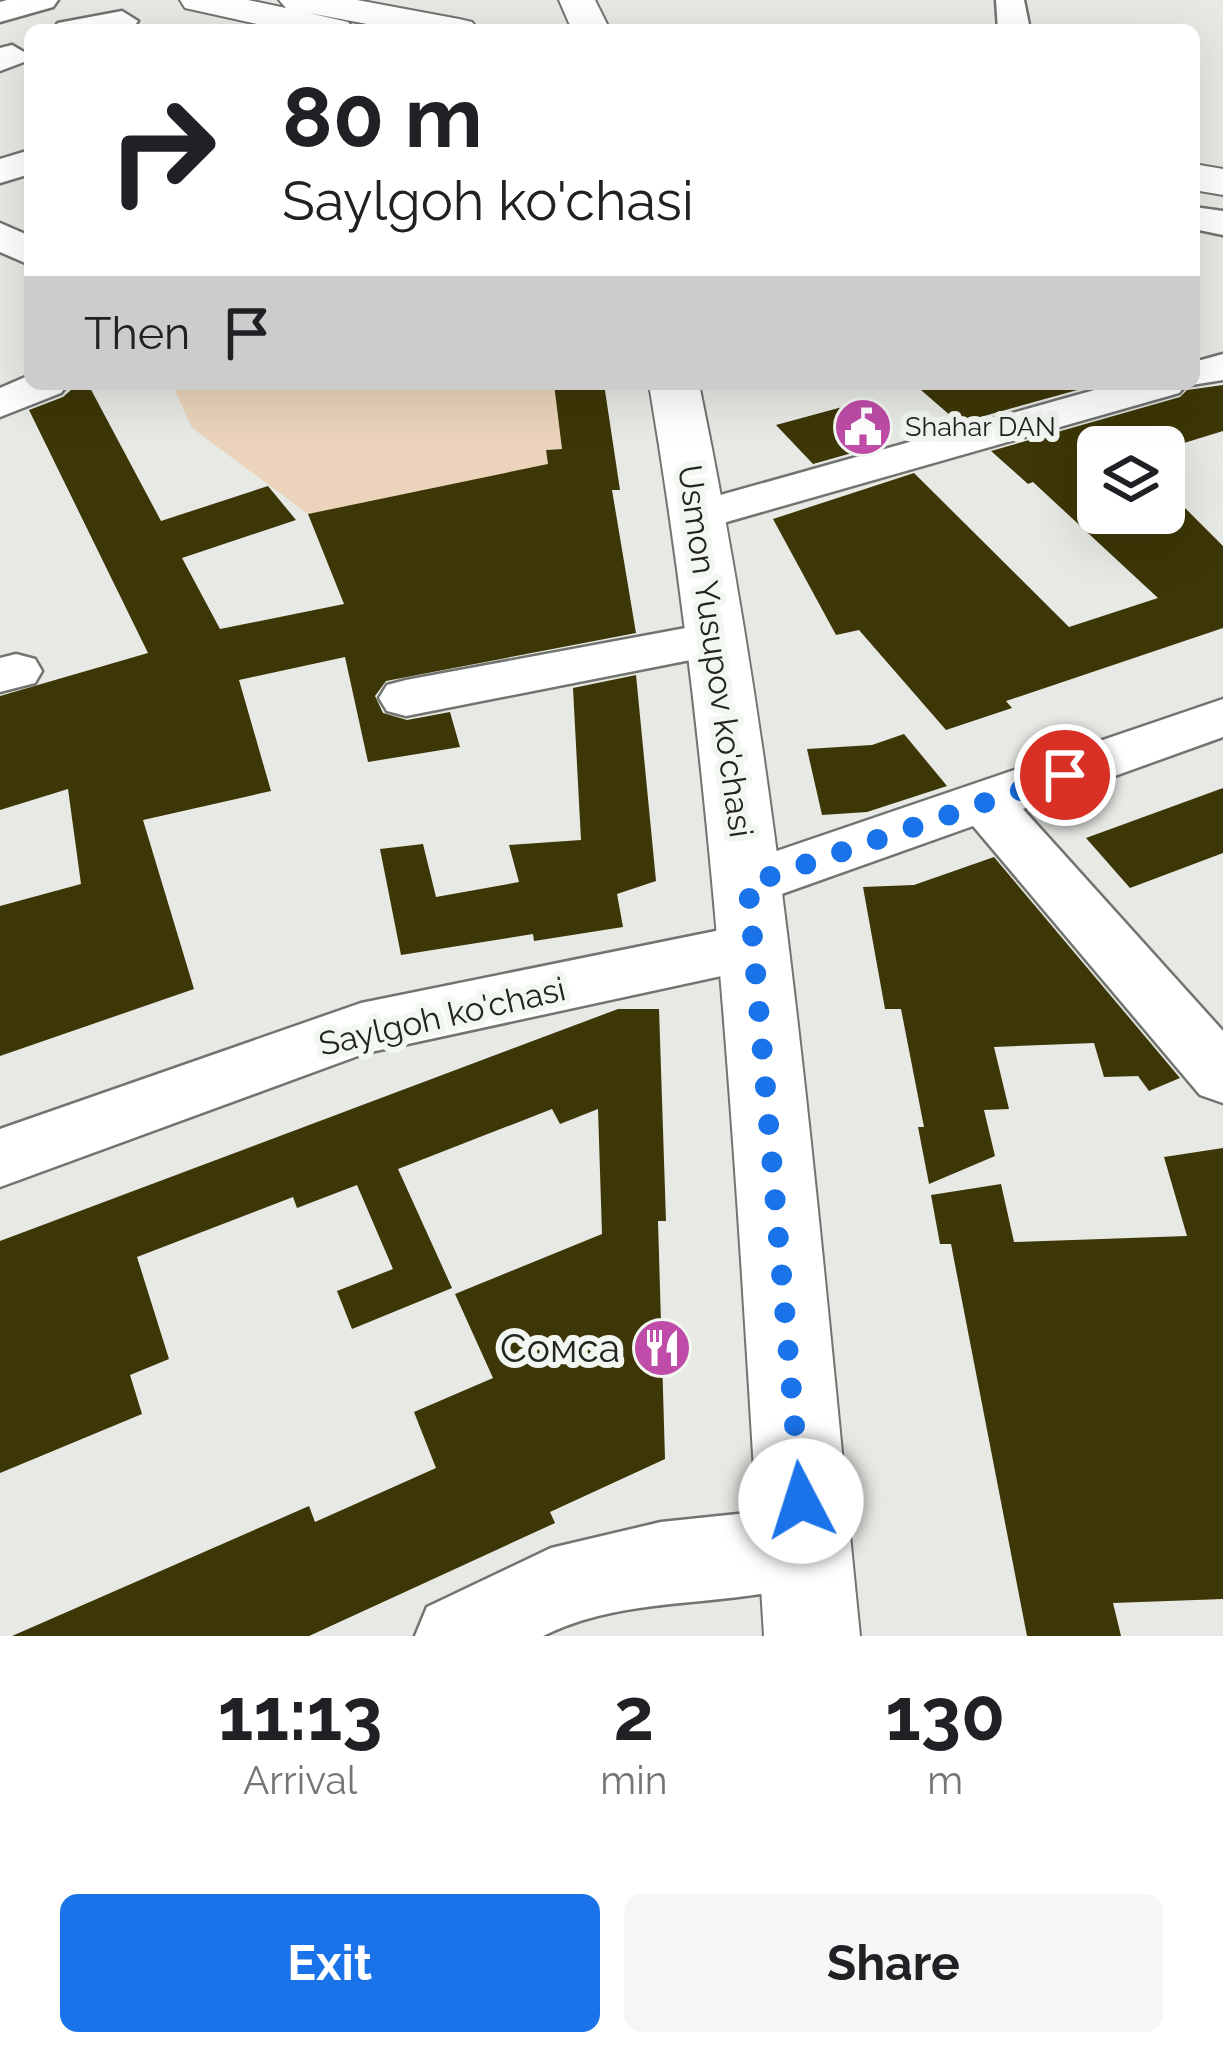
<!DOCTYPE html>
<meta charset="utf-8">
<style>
body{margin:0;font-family:Raleway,sans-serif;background:#f6f6f6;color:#202124;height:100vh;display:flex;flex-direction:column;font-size:45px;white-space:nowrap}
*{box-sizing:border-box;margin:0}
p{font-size:39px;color:#757577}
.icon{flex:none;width:66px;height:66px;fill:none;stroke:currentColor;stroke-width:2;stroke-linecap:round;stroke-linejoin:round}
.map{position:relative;height:1636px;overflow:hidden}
.panel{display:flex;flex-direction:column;background:#fff;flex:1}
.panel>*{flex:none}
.hud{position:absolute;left:24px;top:24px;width:1176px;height:366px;border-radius:18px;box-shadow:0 12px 48px #0002;background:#fff;color:#202124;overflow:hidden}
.buttons{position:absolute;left:1077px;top:426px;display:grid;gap:24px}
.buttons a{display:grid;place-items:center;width:108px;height:108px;border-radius:18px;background:#fff;box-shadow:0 12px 48px #0002;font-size:60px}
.pin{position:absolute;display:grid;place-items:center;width:102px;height:102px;color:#fff;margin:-51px;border:6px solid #fff;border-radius:50%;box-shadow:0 3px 12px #0007}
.me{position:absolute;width:132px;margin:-66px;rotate:355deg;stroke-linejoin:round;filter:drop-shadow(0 0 9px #0008)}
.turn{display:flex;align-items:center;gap:42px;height:252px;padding:0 60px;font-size:54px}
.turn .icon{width:156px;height:156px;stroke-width:2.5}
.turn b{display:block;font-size:84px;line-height:102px}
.then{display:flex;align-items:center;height:114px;padding:0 60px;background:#0003;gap:24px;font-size:45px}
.eta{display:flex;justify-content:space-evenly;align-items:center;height:204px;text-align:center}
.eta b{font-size:72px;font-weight:700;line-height:84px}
.action{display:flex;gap:24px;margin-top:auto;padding:24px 60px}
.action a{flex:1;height:138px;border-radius:18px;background:#1a73e8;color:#fff;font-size:48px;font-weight:700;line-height:138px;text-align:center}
.action a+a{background:#f6f6f6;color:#202124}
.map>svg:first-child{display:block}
.green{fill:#ebd4bb}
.building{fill:#3d3606}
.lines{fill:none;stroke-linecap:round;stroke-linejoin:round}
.minor-casing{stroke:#727470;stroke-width:5}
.major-casing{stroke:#727470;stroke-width:4}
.minor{fill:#fff;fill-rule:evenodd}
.major{fill:#fff;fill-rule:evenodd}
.route{stroke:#1a73e8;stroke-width:21;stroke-dasharray:0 37.8}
.labels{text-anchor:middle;stroke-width:12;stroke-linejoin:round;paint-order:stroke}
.far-poi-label{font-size:27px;fill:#232422;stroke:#f3f7f2;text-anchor:start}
.street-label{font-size:33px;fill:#232422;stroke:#f3f7f2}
.near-poi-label{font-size:39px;fill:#232422;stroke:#f3f7f2;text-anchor:end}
</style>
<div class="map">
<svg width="1223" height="1636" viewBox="0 0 1223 1636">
<rect width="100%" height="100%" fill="#e6e9e4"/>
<path class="green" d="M 172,384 L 554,384 L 562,449 L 546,450 L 548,463 L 569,463 L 308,514 L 192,428 Z"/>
<path class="building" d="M 78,384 L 88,384 L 161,521 L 268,486 L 296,520 L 182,558 L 220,629 L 344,604 L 308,514 L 548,464 L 546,450 L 562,449 L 554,384 L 604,384 L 620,490 L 612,490 L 636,633 L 386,681 L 375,696 L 383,713 L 407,720 L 450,712 L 460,747 L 368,762 L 345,657 L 239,680 L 271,791 L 143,820 L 194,989 L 0,1056 L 0,906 L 81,884 L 68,789 L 0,810 L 0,696 L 148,653 L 29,410 L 63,397 Z
M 914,384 L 1099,384 L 959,423 Z
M 1223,385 L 1223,431 L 1171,447 L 1098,447 L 1098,513 L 1164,513 L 1164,487 L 1223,546 L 1223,628 L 1006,701 L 1012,708 L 946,730 L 859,630 L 836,635 L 773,519 L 914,473 L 1069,627 L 1158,598 L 1033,482 L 1028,484 L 991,451 L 1180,397 L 1187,390 Z
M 846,406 L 884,444 L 813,464 L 776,425 Z
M 636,675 L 656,881 L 617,894 L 623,927 L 534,941 L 533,934 L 401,955 L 380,849 L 423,844 L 436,897 L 519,882 L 509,845 L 581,840 L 573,688 Z
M 904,734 L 947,786 L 867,812 L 822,815 L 807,749 L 872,745 Z
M 1223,788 L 1223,853 L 1130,888 L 1086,838 Z
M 994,857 L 1180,1078 L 1149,1091 L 1138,1076 L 1104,1077 L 1094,1043 L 994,1047 L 1009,1109 L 984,1110 L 995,1156 L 929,1184 L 918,1127 L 924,1127 L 901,1009 L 885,1009 L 863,887 L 914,885 Z
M 618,1009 L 659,1009 L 666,1221 L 658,1221 L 665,1459 L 550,1512 L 555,1523 L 309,1636 L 12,1636 L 309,1506 L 315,1522 L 436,1468 L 414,1412 L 493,1378 L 455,1294 L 602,1234 L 598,1109 L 560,1124 L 552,1109 L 398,1169 L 452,1288 L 352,1329 L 337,1291 L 393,1269 L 357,1185 L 297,1208 L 293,1197 L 137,1257 L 169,1359 L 130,1375 L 142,1414 L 0,1473 L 0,1241 Z
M 1223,1148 L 1223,1599 L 1113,1603 L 1121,1636 L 1027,1636 L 951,1244 L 940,1244 L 931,1195 L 1001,1184 L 1014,1242 L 1187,1236 L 1164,1157 Z"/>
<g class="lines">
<defs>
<path id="minor" d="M 7,0 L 58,0 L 53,7 L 0,22 L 0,2 Z
M 996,0 L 1024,0 L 1030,30 L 998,30 Z
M 122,11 L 138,21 L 133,28 L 53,30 L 58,23 Z
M 12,45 L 29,55 L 24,62 L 0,71 L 0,48 Z
M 30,150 L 30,174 L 0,183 L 0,159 Z
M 1194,207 L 1223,211 L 1223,235 L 1194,229 Z
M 0,223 L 30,236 L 30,265 L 0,252 Z
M 1223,354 L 1223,380 L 1185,386 L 1179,393 L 702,529 L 685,525 L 678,515 L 685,505 L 1116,384 L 1194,384 L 1194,362 Z
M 30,375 L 30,384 L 68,384 L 61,393 L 0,417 L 0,388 Z
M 718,622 L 736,627 L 744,639 L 736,651 L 406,716 L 387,711 L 379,698 L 387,685 L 406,680 Z
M 16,654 L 35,659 L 42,671 L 35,683 L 0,692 L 0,658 Z
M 1223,699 L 1223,737 L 1023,809 L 1223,1031 L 1223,1103 L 1200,1095 L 973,826 L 748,906 L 727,900 L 718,884 L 727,868 Z
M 755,923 L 777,930 L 786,947 L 777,964 L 366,1053 L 0,1187 L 0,1129 L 361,1003 Z
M 805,1507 L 833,1519 L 845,1547 L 833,1575 C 743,1612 634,1590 543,1636 L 415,1636 L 427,1607 L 551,1548 L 661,1522 Z"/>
<path id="major" d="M 180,0 L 248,0 L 286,8 L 279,0 L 357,0 L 459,19 L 472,22 L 478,30 L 399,30 L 309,13 L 348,22 L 354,30 L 284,30 L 185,8 Z
M 559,0 L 595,0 L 610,30 L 572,30 Z
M 1194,164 L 1223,169 L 1223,195 L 1194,190 Z
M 649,384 L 699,384 C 785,798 818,1216 860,1636 L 764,1636 C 738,1217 719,799 649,384 Z"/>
</defs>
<use href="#minor" class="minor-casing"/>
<use href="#major" class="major-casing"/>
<use href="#minor" class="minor"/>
<use href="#major" class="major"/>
</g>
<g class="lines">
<path class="route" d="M 801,1501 L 748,884 L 1065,775"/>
</g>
<defs>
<symbol id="civic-disc" viewBox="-11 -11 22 22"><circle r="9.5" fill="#be4ca8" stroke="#f3f7f2"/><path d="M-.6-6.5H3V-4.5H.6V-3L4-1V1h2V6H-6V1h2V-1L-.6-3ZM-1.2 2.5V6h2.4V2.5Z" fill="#fff"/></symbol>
<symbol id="restaurant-disc" viewBox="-11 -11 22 22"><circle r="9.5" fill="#be4ca8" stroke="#f3f7f2"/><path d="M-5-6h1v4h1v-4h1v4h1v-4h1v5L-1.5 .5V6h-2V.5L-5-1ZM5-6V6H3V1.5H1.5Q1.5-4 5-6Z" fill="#fff"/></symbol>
</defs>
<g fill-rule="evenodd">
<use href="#civic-disc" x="830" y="394" width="66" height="66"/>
<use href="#restaurant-disc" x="629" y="1315" width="66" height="66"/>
</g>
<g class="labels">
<g class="far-poi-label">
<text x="905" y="436">Shahar DAN</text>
</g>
<g class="street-label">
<text transform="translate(716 651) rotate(82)" y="12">Usmon Yusupov ko'chasi</text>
<text transform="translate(442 1016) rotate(-13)" y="12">Saylgoh ko'chasi</text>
</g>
<g class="near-poi-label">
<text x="620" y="1362">Сомса</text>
</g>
</g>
</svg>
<div class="buttons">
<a><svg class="icon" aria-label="layers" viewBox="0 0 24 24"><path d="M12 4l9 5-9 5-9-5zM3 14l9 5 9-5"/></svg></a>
</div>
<div class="pin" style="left:1065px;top:775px;background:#d93025"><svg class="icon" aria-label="arrive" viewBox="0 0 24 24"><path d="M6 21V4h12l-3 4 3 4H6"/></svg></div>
<svg class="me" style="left:801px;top:1501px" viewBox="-20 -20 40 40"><circle r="19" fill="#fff"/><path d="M0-13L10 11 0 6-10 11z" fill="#1a73e8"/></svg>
<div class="hud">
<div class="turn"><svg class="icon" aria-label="right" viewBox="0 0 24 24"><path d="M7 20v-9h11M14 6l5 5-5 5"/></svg><div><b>80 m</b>Saylgoh ko'chasi</div></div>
<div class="then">Then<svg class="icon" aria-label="arrive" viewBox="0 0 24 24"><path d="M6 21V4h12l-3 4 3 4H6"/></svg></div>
</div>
</div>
<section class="panel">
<div class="eta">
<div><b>11:13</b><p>Arrival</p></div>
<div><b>2</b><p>min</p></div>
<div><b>130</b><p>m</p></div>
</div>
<div class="action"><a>Exit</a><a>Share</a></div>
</section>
